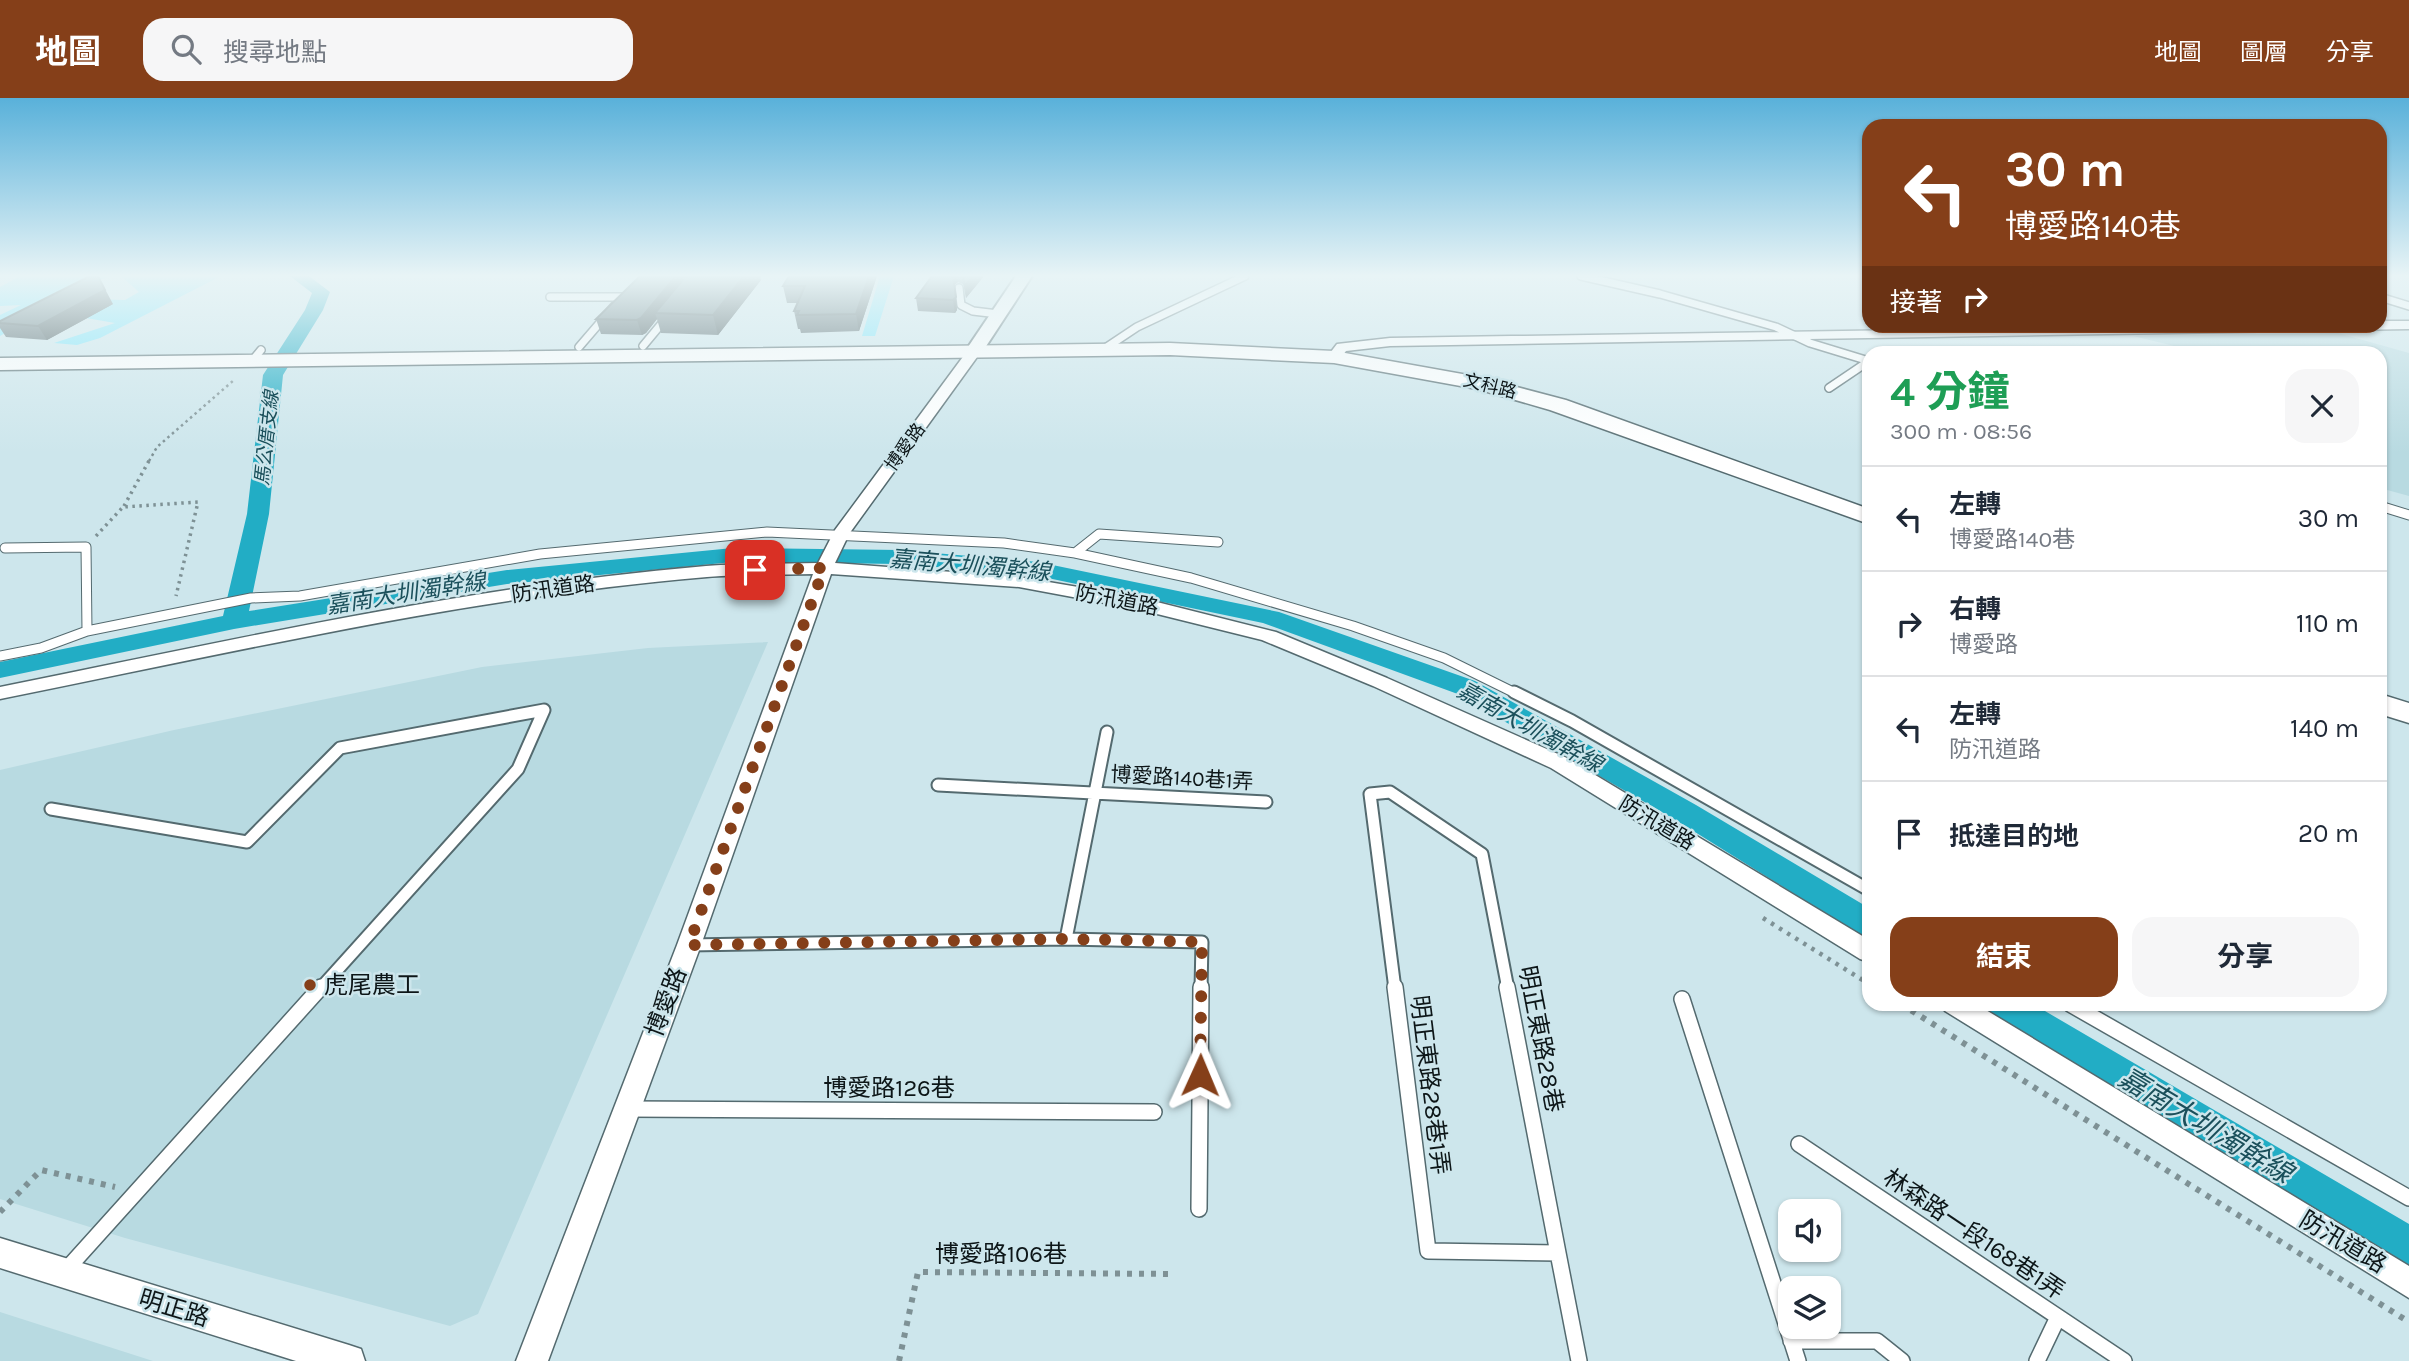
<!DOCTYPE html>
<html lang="zh-TW">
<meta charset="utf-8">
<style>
body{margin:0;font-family:Karla,"Noto Sans TC",sans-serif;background:#f6f6f7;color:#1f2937;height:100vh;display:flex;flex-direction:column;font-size:26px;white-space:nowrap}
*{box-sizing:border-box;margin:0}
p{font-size:23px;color:#747a83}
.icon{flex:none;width:38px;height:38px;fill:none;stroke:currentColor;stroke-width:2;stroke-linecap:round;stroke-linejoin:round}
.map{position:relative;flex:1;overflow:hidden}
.sheet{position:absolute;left:1862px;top:248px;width:525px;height:665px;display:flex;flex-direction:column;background:#fff;border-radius:21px;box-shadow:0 2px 5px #0004}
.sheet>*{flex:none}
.guide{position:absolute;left:1862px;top:21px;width:525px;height:214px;border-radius:21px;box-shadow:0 2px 5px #0004;background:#853f19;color:#fff;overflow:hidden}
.controls{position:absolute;left:1778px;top:1101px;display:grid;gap:14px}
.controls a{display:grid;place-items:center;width:63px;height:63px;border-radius:14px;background:#fff;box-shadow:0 2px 5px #0004;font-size:35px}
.pin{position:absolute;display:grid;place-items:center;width:60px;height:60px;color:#fff;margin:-30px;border-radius:14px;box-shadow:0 4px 10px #0006}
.me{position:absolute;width:77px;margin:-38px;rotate:1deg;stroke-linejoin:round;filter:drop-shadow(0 0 5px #0008)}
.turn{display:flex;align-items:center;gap:24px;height:147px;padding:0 28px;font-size:32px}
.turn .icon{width:91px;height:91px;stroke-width:2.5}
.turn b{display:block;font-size:49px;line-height:60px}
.then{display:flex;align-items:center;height:66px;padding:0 28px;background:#0003;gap:14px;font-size:26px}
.round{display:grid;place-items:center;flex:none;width:74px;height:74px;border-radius:21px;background:#f6f6f7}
.overview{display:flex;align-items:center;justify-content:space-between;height:119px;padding:0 28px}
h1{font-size:42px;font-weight:700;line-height:52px;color:#1e9e55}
.button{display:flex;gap:14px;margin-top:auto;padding:14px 28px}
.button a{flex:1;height:80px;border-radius:21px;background:#853f19;color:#fff;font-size:28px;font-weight:700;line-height:80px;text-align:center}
.button a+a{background:#f6f6f7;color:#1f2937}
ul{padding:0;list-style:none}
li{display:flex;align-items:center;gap:21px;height:105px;padding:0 28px;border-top:2px solid #e0e1e3}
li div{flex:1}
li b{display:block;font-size:26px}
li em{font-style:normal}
header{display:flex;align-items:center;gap:42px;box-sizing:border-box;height:98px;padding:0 35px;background:#853f19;color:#fff}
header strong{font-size:33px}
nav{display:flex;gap:38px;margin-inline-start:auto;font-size:24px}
.search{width:490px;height:63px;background:#f6f6f7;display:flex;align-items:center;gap:18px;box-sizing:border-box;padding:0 24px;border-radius:21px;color:#747a83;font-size:26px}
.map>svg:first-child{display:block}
.built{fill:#b8dae1}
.green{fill:#75e5fc}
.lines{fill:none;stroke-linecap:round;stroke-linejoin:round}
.canal{fill:#22adc5;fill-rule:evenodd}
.service-far3-casing{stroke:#546a6f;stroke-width:10}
.service-far2-casing{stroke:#546a6f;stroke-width:11}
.service-far1-casing{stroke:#546a6f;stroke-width:15}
.service-casing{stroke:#546a6f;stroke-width:18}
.minor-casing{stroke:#546a6f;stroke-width:3}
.tertiary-casing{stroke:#546a6f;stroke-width:4}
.secondary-casing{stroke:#546a6f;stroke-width:3}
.path-far3{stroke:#7e9195;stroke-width:2.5;stroke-dasharray:2.5 3.5;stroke-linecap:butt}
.path-far2{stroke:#7e9195;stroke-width:3.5;stroke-dasharray:2.5 4.5;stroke-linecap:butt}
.path-far1{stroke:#7e9195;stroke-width:4.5;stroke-dasharray:3.5 6;stroke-linecap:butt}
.path{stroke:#7e9195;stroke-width:6;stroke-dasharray:5 7;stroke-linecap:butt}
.service-far3{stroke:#fff;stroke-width:7}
.service-far2{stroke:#fff;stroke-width:9}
.service-far1{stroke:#fff;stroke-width:11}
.service{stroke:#fff;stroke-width:15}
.minor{fill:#fff;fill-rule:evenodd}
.tertiary{fill:#fff;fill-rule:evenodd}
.secondary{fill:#fff;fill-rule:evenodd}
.wall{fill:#475a5f}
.shaded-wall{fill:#394a4d}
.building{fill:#52696e;stroke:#394a4d;stroke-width:2}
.route{stroke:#853f19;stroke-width:12;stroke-dasharray:0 21.6}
.poi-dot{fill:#853f19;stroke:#cde6ec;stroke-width:2.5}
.labels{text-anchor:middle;stroke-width:5;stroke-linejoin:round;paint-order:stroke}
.far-street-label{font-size:18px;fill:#0d1618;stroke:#cde6ec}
.far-water-label{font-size:19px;font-style:italic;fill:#1b505b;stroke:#cde6ec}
.street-label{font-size:21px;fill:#0d1618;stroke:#cde6ec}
.water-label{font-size:23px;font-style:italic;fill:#1b505b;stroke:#cde6ec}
.near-poi-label{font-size:24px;fill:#0d1618;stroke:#cde6ec;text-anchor:start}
.near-street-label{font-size:24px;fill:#0d1618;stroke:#cde6ec}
.near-water-label{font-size:28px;font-style:italic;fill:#1b505b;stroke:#cde6ec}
</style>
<header>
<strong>地圖</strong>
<div class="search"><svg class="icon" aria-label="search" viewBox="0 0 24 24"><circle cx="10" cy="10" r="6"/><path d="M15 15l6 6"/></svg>搜尋地點</div>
<nav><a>地圖</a><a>圖層</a><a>分享</a></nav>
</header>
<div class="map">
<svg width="2409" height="1263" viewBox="0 0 2409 1263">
<rect width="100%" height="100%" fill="#cde6ec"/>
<path class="built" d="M 2338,235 L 2409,255 L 2409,398 L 2380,390 L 2380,256 L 2203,255 L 2133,238 Z
M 768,544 L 478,1216 L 450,1228 L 125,1140 L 0,1101 L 0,672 L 174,632 L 482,569 L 648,550 Z
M 0,1214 L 153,1263 L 0,1263 Z"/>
<path class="green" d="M 0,178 L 110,178 L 89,186 L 84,201 L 125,202 L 139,194 L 121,178 L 221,178 L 100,240 L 77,247 L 54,245 L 115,225 L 86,220 L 24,224 L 0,238 L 0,217 L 21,207 L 0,208 L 0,189 L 18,179 Z
M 880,178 L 894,178 L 875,238 L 862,238 Z"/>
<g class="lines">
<path class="canal" d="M 290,178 L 309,178 L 330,194 L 323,212 L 283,277 L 269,416 L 249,513 L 507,472 L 733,450 L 900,452 L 1038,464 L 1279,514 L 1475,583 L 1696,707 L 1869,810 L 1869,839 L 1857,835 L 1674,721 L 1455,595 L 1263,525 L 1038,478 L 900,466 L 733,464 L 507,486 L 234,531 L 0,580 L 0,564 L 223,518 L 247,416 L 263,277 L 305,212 L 312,195 Z
M 1986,906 L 2033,906 L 2409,1126 L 2409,1167 L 2395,1162 L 1991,916 Z"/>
<defs>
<path id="service-far3" d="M 1581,178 L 1660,196 L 1776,229 L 1810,245 L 1869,263
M 959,190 L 961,207 L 973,213 L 998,216
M 550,199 L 622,199 L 579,249
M 2380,199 L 2409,208
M 2050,228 L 2065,232
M 643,248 L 668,218
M 1101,253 L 1137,229 L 1245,178
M 252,263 L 261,252
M 1829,290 L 1869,263"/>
<path id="service-far2" d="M 2380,408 L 2409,417
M 5,450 L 86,449 L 87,533
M 1075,455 L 1099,436 L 1218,444
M 0,558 L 41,550 L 87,533 L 251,500 L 300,498 L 540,456 L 767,434 L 1004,445 L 1075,455 L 1191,480 L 1353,528 L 1444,560 L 1517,596"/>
<path id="service-far1" d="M 1514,594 L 1572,623 L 1869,792
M 938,687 L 1266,704
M 51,711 L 247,744 L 340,650 L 544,612 L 518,671 L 320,891
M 1066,841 L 1107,634
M 689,847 L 1066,841 L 1202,844 L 1201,891
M 1395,891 L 1370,696 L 1390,694 L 1482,756 L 1508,891"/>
<path id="service" d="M 1395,889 L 1428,1153 L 1558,1155
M 1507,889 L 1558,1155
M 1682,901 L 1798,1263
M 2070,906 L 2409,1100
M 628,1011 L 1154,1014
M 1799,1046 L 2124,1263
M 1199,1111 L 1201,889
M 1558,1155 L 1579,1263
M 66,1172 L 321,889
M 1791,1243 L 1877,1243 L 1902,1263
M 2037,1263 L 2058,1219"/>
<path id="minor" d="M 2380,223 L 2409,223 L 2409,231 L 1390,248 L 1346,253 L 1339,262 L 1334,263 L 1327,259 L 1337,246 L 1390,240 L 2155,228 L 2380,228 Z
M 973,251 L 980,255 L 849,436 L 835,465 L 1019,479 L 1137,499 L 1276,534 L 1387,580 L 1567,660 L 1869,842 L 1869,864 L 1860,861 L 1551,670 L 1373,588 L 1262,542 L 1137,511 L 1019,489 L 831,476 L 701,847 L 548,1263 L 516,1263 L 677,847 L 813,476 C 778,477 742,476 707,479 C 468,499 234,554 0,601 L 0,589 C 234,542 468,488 706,468 C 743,465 781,466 818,465 L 835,432 L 968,252 Z
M 1941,906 L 1976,906 L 2409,1168 L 2409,1200 L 1945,913 Z
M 0,1140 L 349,1247 L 361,1251 L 365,1263 L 296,1263 L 0,1170 Z"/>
<path id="tertiary" d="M 1016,178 L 1032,178 L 979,259 L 967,259 L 964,255 Z"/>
<path id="secondary" d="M 1170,245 L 1334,253 L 1479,279 L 1566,302 L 1869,411 L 1869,426 L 1550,312 L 1477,291 L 1334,265 L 1170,257 L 0,272 L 0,260 Z
M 2380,596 L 2409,605 L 2409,625 L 2380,616 Z"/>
</defs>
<use href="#service-far3" class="service-far3-casing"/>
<use href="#service-far2" class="service-far2-casing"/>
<use href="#service-far1" class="service-far1-casing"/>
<use href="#service" class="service-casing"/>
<use href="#minor" class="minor-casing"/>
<use href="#tertiary" class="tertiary-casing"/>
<use href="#secondary" class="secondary-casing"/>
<path class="path-far3" d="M 149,363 L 157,349 L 234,282"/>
<path class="path-far2" d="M 124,408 L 150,361
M 96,438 L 123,409 L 198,404 L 176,498"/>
<path class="path-far1" d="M 1763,820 L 1869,886"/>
<path class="path" d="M 1901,906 L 2409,1224
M 0,1114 L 41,1072 L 115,1089
M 899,1263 L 918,1174 L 1174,1176"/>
<use href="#service-far3" class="service-far3"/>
<use href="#service-far2" class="service-far2"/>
<use href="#service-far1" class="service-far1"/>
<use href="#service" class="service"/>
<use href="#minor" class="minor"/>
<use href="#tertiary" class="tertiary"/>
<use href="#secondary" class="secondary"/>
</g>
<path class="wall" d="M 877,178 L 859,233 L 801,235 L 800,231 L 798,231 L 794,213 L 797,205 L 787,205 L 783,188 Z
M 932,178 L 984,178 L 966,200 L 963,186 L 958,184 L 954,187 L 957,212 L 955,215 L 918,213 L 916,200 Z
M 761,182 L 718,237 L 661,235 L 657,221 L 646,235 L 642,237 L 601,236 L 596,221 Z
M 113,206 L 47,242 L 6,239 L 0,230 L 0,223 Z"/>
<path class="shaded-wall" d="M 98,178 L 113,206 L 47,242 L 38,228 Z
M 676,178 L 687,178 L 655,215 L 657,221 L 646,235 L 642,237 L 637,222 Z
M 744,178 L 760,178 L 761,182 L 718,237 L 713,217 Z
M 869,178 L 877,178 L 859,233 L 856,216 Z
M 953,178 L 957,178 L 958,184 L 954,187 Z
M 972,178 L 984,178 L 966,200 L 965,188 Z
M 956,199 L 957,212 L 955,215 L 953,202 Z"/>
<path class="building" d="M 90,178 L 98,178 L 105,192 L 38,228 L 0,225 L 0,223 Z
M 640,178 L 676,178 L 641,220 L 637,222 L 596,221 Z
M 686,178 L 744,178 L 713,217 L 655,215 Z
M 789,178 L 869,178 L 856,216 L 797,217 L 799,213 L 794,213 L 805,188 L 783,188 Z
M 932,178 L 953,178 L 956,199 L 953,202 L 916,200 Z
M 963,178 L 972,178 L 965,188 Z"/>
<linearGradient id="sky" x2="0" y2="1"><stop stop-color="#59b1da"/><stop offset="0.5" stop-color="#e8f4f6"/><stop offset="1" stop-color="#e8f4f6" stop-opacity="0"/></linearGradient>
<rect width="2409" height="355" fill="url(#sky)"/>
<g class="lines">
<path class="route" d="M 755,472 L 824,470 L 689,847 L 1066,841 L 1202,844 L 1200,977"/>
</g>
<circle class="poi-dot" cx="310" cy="887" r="7"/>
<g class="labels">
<g class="far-street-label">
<text transform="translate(1490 288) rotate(14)" y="6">文科路</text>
<text transform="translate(905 349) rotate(-54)" y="6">博愛路</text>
</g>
<g class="far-water-label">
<text transform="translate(266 340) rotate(-84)" y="7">馬公厝支線</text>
</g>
<g class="street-label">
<text transform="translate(553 491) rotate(-8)" y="7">防汛道路</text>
<text transform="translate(1117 502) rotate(11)" y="7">防汛道路</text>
<text transform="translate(1182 680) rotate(3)" y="7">博愛路140巷1弄</text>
<text transform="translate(1657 725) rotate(31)" y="7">防汛道路</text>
</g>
<g class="water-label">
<text transform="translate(970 467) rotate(5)" y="8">嘉南大圳濁幹線</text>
<text transform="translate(406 495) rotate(-9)" y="8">嘉南大圳濁幹線</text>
<text transform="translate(1530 629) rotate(29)" y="8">嘉南大圳濁幹線</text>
</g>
<g class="near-poi-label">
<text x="324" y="895">虎尾農工</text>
</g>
<g class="near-street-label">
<text transform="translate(666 904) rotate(-69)" y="8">博愛路</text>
<text transform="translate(1541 941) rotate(79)" y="8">明正東路28巷</text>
<text transform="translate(1430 987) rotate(83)" y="8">明正東路28巷1弄</text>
<text x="889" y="998">博愛路126巷</text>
<text transform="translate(1974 1136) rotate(34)" y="8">林森路一段168巷1弄</text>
<text transform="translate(2343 1144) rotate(31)" y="8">防汛道路</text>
<text x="1001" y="1164">博愛路106巷</text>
<text transform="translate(174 1210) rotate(17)" y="8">明正路</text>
</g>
<g class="near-water-label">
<text transform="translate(2206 1027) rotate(31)" y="10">嘉南大圳濁幹線</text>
</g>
</g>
</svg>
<div class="controls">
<a><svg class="icon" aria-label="sound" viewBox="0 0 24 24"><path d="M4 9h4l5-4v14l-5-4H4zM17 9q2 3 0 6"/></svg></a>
<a><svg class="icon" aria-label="layers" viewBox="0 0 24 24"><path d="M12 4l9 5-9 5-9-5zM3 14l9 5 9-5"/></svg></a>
</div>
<div class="pin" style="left:755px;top:472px;background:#d93025"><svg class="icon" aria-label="arrive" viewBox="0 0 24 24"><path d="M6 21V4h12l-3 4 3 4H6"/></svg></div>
<svg class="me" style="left:1200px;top:977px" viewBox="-20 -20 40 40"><path d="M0-17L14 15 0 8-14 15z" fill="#853f19" stroke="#fff" stroke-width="4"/></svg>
<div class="guide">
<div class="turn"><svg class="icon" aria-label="left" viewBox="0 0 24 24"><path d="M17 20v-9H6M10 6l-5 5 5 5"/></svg><div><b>30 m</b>博愛路140巷</div></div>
<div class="then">接著<svg class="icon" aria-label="right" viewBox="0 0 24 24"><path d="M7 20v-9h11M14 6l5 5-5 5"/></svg></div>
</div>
<section class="sheet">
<div class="overview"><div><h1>4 分鐘</h1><p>300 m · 08:56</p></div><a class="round"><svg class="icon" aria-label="close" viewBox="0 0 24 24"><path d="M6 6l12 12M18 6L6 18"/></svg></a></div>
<ul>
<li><svg class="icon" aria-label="left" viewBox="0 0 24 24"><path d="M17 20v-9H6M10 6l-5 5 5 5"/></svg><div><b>左轉</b><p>博愛路140巷</p></div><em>30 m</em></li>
<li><svg class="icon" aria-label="right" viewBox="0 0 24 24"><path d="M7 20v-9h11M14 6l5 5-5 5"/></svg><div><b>右轉</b><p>博愛路</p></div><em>110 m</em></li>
<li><svg class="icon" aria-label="left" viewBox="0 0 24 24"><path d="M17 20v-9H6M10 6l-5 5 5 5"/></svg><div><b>左轉</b><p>防汛道路</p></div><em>140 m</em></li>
<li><svg class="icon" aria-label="arrive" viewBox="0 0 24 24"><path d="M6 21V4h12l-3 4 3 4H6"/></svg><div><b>抵達目的地</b></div><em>20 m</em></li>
</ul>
<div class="button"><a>結束</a><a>分享</a></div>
</section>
</div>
